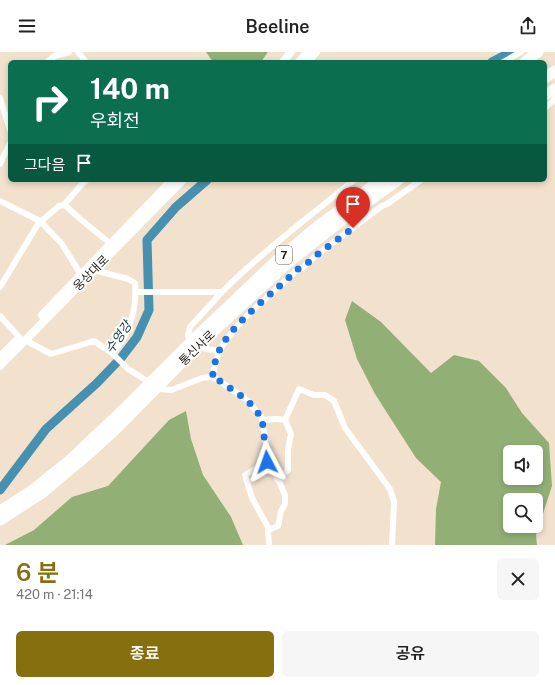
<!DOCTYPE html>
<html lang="ko">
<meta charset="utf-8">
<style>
body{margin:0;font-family:"Public Sans","Noto Sans KR",sans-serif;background:#f6f6f6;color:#222;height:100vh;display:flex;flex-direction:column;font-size:15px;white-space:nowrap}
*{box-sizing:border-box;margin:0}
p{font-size:13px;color:#767676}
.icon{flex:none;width:22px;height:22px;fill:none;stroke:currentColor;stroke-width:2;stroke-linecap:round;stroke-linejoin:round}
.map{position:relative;height:493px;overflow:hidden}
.drawer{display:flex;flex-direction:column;background:#fff;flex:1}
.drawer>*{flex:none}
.banner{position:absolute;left:8px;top:8px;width:539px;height:122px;border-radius:6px;box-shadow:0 2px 6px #0003;background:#0b6e4f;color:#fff;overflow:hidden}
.tools{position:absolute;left:503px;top:393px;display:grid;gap:8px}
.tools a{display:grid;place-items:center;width:40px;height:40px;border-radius:6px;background:#fff;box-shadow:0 2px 6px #0003;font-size:20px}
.pin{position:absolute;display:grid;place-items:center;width:34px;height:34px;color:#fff;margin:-41px -17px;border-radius:50% 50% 50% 0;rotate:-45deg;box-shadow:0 0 4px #0007}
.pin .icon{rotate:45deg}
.me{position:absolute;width:44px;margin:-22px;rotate:356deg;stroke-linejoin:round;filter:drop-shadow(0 0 3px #0008)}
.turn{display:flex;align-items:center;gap:14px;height:84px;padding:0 16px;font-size:18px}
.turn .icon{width:52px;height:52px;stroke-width:2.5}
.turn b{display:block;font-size:28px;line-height:34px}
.then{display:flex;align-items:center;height:38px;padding:0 16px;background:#0003;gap:8px;font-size:15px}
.round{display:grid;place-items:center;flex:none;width:42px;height:42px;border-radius:6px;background:#f6f6f6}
.head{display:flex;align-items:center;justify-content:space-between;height:68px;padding:0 16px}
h1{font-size:24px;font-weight:600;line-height:30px;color:#866f0f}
.cta{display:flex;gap:8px;margin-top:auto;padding:8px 16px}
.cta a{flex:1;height:46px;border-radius:6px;background:#866f0f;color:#fff;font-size:16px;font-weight:600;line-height:46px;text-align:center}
.cta a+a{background:#f6f6f6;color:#222}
header{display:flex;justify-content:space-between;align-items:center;height:52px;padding:0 16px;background:#fff;font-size:18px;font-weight:600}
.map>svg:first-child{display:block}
.forest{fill:#92b076;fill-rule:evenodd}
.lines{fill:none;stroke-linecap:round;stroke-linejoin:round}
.river{stroke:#4791b0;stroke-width:9}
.street{stroke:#fff;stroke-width:6}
.secondary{stroke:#fff;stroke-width:8}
.highway{stroke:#fff;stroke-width:11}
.route{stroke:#1a73e8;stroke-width:7;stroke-dasharray:0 12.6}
.labels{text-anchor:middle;stroke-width:4;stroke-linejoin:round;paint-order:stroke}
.shield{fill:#fff;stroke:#645f5a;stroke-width:1}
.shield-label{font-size:11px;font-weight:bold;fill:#211b14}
.street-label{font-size:12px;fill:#211b14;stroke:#fff}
.water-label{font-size:13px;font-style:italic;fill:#193b49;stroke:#fff}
</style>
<header><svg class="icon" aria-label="menu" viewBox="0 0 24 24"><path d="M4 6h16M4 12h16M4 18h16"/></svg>Beeline<svg class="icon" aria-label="share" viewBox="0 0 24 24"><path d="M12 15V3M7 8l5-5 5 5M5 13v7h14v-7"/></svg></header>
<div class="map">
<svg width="555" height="493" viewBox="0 0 555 493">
<rect width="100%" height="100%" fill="#f1e1cd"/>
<path class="forest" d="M 206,0 L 268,0 L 261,10 L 213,10 Z
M 352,249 L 381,270 L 431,321 L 454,303 L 479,309 L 506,336 L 522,361 L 549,391 L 552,434 L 536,483 L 537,493 L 435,493 L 436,457 L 441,430 L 416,406 L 375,342 L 357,307 L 345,268 ZM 510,400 L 536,400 L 536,426 L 510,426 ZM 510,448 L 536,448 L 536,474 L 510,474 Z
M 186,359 L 191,387 L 203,423 L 231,465 L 243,493 L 5,493 L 34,478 L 72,445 L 108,434 L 169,368 Z"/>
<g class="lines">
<path class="river" d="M 492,10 L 511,0
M 0,438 L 46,377 L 97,331 L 121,306 L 137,285 L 149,258 L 147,188 L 176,155 L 207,128"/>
<path class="street" d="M 78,0 L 86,10
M 47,10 L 55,4 L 69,0
M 503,10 L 521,0
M 0,46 L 10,78
M 545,56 L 555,47
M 0,112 L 10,91
M 0,149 L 40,169 L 62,192 L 83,226
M 64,153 L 82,132 L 87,128
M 0,235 L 38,172 L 59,154 L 64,153 L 67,155 L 79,166 L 111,192
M 136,240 L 222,240 C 263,199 309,165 354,128
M 222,240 L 190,275 L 188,283 L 189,287 L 206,297 L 219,299 C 239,266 271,243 298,217 L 302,216 L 318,202 L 382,154 L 387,152 L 421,128
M 0,264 L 20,286
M 25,288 L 51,302 L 94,289 L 112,301 C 130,283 137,256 135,231 L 128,227 L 94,218
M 112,301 L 128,317 L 160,337 L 171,338 L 202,326 L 210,325 L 217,327 L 247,348 L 262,366 L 267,400 L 267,410 L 274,418 L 285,443 L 285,452 L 281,459 L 278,474 L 268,478 L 269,493
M 212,325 L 219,299
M 262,368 L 277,367 L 285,368
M 267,410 L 245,423 L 252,446 L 268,475 L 268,478
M 277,427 L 288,418 L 288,398 L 291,382 L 285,368 L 299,337 L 314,343 L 325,343 L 334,349 L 345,376 L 390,437 L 394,450 L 392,493"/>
<path class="secondary" d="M 283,10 L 291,0
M 299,10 L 308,0
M 307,10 L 316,0
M 42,263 L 172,128
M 0,305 L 18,287
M 0,314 L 183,128"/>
<path class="highway" d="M 525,10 L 538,0
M 545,26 L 555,19
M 545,43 L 555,37
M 0,459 L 30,440 L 69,409 L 125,356 L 195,286 L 275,210 L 318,174 L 381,128
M 0,468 L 42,441 L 92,399 L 119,374 L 205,287 L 288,211 L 341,169 L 398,128"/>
</g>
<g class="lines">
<path class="route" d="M 267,410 L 262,366 L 247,348 L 217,327 L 212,326 C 214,317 215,307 219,299 C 230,273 277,238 298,217 L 302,216 L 318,202 L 353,176"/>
</g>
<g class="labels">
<rect class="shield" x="276" y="194" width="16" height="18" rx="3"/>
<g class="shield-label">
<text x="284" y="207">7</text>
</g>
<g class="street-label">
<text transform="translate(91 221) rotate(-45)" y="4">웅상대로</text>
<text transform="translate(197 296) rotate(-44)" y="4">통신사로</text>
</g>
<g class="water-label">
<text transform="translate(118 285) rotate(-55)" y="5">수영강</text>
</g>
</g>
</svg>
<div class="tools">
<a><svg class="icon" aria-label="sound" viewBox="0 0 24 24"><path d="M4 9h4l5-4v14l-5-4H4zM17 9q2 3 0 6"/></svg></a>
<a><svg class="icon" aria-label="search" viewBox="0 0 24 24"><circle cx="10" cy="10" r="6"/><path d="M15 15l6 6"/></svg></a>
</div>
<div class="pin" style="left:353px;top:176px;background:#d93025"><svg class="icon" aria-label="arrive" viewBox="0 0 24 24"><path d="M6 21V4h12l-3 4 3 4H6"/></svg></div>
<svg class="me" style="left:267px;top:410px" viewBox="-20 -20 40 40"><path d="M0-17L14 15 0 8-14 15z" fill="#1a73e8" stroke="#fff" stroke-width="4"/></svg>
<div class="banner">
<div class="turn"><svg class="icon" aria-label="right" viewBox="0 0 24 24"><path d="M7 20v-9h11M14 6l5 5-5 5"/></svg><div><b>140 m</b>우회전</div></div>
<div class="then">그다음<svg class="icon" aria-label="arrive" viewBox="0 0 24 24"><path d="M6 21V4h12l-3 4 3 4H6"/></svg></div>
</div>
</div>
<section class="drawer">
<div class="head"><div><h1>6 분</h1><p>420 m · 21:14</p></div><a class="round"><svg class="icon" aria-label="close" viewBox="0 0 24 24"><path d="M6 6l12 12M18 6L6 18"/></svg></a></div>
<div class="cta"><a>종료</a><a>공유</a></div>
</section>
